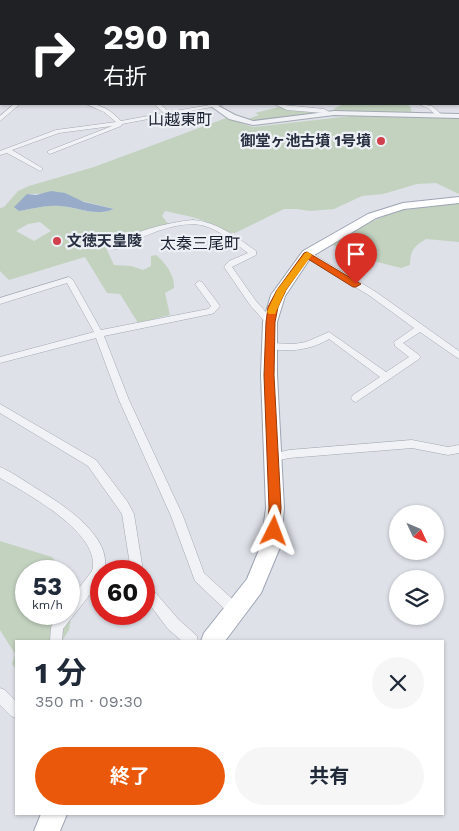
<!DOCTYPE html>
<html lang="ja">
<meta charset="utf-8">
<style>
body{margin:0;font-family:"Work Sans","Noto Sans JP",sans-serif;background:#f6f6f7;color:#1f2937;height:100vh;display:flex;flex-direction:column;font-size:19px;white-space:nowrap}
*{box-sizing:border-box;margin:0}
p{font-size:16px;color:#747a83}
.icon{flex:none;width:28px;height:28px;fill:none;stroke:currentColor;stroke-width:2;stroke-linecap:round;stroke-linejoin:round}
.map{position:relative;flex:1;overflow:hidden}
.drawer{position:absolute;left:15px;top:640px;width:429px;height:175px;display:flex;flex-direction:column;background:#fff;border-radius:0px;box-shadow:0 1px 4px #0004}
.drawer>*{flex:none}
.top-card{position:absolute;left:0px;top:0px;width:460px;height:105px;box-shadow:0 1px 4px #0004;background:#202124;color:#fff;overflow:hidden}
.needle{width:32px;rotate:134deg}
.fabs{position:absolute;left:389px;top:505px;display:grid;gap:10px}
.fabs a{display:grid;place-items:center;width:55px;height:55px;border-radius:50%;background:#fff;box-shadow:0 1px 4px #0004;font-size:25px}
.speed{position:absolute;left:15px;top:560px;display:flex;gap:10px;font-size:25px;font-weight:700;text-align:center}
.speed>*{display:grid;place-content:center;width:65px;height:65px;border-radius:50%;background:#fff;box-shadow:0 1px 4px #0004;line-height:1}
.speed small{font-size:12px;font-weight:400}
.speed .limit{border:8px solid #d22;background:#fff;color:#111}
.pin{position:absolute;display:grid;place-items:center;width:42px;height:42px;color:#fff;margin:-51px -21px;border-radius:50% 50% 50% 0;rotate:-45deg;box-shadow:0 0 5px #0007}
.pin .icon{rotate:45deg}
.me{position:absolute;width:55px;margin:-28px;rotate:3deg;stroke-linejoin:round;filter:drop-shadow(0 0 4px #0008)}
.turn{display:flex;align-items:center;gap:18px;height:105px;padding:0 20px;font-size:22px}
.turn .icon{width:65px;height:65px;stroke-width:2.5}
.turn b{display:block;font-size:35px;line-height:42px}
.round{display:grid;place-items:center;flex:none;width:52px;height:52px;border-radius:26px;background:#f6f6f7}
.overview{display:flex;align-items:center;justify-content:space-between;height:85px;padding:0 20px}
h1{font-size:30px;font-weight:700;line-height:38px}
.action{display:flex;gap:10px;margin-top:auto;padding:10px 20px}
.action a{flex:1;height:58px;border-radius:30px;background:#ea580c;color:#fff;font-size:20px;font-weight:700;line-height:58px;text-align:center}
.action a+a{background:#f6f6f7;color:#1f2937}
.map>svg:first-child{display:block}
.green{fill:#c2d2bf;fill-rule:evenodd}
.water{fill:#98acc9}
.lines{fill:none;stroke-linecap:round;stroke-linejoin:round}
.minor-casing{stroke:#a3a8b2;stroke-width:1}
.tertiary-casing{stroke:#a3a8b2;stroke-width:2}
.primary-casing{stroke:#9da4b3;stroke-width:2}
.minor{fill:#f0f2f6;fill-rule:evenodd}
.tertiary{fill:#f0f2f6;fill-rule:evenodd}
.primary{fill:#fff;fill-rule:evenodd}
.route{fill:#ea580c;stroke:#983908}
.slow{fill:#f59e0b}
.poi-dot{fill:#d0404d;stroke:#edf0f5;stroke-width:2}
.labels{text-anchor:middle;stroke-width:4.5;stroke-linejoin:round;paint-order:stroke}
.far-poi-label{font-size:15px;font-weight:bold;fill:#272e3f;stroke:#edf0f5;text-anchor:end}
.far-neighbourhood-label{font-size:16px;fill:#191f2f;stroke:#edf0f5}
</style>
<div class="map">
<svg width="459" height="831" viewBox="0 0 459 831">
<rect width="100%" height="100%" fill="#dee1e8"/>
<path class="green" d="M 344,104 L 405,104 L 410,106 L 412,113 L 337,111 L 333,109 Z
M 279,107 L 317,112 L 261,121 L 245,120 L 259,115 L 255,113 Z
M 351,116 L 459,118 L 459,194 L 436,183 L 417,184 L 383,194 L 362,196 L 334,209 L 310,211 L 297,209 L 284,209 L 235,233 C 223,233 215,226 204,221 C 192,216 178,214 165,211 L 162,216 L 169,225 L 132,236 L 106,248 L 114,265 L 131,266 L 143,270 L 151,266 L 151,256 L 156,255 C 166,263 175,276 174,288 L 165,293 L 170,315 L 138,323 L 120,294 L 107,293 L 85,257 L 9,280 L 0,271 L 0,208 L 4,207 L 18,191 L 29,186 L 94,167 L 226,118 L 253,127 ZM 65,193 L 74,199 L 114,209 C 95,217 78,207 59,206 C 45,205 33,209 19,211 L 27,194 ZM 40,222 L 51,231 L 34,241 L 16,231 L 28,224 Z
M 459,203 L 459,242 L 426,239 C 414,246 410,251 410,265 L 401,268 L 377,262 L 330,244 L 354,229 L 396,211 Z
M 0,541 L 52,557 L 64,571 L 26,571 L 26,614 L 69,614 L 69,577 L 76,586 L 69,630 L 62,641 L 16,641 L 16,669 L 12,664 L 15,654 L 0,630 Z"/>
<path class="water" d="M 51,191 L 65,193 L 84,202 L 114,209 C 93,217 80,207 59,206 C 45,205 33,209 19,211 L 14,207 L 27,194 L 36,195 Z"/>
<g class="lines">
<defs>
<path id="minor" d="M 245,0 L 250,0 L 251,1 L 246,1 Z
M 0,21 L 1,21 L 1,23 L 0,23 Z
M 0,28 L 1,28 L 1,30 L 0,30 Z
M 0,69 L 1,70 L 1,73 L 0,73 Z
M 14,104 L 20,104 L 0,121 L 0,116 Z
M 86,104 C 100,103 112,111 121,121 L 164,113 L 154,104 L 160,104 L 169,112 L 216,104 L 227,104 L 122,124 L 121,126 L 50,154 L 48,153 L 48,151 L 112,126 L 59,133 L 12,150 L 42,168 L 42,170 L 40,171 L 7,153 L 0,155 L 0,151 L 56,130 L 116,122 L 104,112 Z
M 274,104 L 324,109 L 331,113 L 328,115 L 323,113 L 287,110 Z
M 418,104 L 432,106 L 443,116 L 438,117 L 428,108 Z
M 193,220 C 218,222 236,237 256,251 L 256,255 L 232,267 L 256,301 L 273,320 L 274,322 L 273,324 L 267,324 L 250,305 L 224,267 L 229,261 L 248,253 C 234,243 221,231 205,226 C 180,218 139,238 117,249 L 114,249 L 110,247 C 127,232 170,222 193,220 Z
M 304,252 L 310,252 L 376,292 L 459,351 L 459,359 L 420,332 L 403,343 L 419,355 L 421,357 L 419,359 L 356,402 L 353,401 L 351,398 L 353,395 L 380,377 L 329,339 C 311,350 287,353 267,348 L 265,346 L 267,344 L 270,343 L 294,344 L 306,342 L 329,332 L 386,372 L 409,357 L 395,346 L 394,342 L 414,328 L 370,296 L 304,256 Z
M 69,277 L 73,280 L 101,330 L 208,309 L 211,306 L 195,284 L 199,281 L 202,282 L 220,306 L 214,313 L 211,314 L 104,336 L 129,400 L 183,516 L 204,573 L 241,607 L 242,611 L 241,615 L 236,617 L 231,615 L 195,581 L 171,516 L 119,400 L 96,338 L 0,363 L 0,357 L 94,332 L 67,283 L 0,304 L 0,298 Z
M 0,404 L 96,460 L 127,501 L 134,514 L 143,571 L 131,571 L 122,514 L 88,466 L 0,413 Z
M 412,440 L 448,447 L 459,445 L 459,453 L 448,455 L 412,448 L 289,458 L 271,462 L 267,461 L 266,458 L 267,455 L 289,450 Z
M 0,467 C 12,472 23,480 34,487 C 59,502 114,536 104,571 L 101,571 L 101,577 L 95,588 L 63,629 L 62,641 L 50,641 L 51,627 L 59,614 L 69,614 L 69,601 L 92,571 C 103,534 26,493 0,478 Z
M 144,582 L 148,584 L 178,619 L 197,636 L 198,641 L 182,641 L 168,629 L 144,597 Z
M 0,688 L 5,690 L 16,701 L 16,718 L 11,716 L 0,705 Z"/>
<path id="tertiary" d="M 208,104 L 215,104 L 235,115 L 253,121 L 334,111 L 459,114 L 459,118 L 334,115 L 253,125 L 229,119 Z"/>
<path id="primary" d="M 0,73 L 1,74 L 1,79 L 0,79 Z
M 459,197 L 459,203 L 404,209 L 376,218 L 311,257 L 285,296 L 277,322 L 277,375 L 284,508 L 281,545 L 261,593 L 225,641 L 201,641 L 204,633 L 247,579 L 261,545 L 266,508 L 261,375 L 263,322 L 271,295 L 303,251 L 368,214 L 403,203 Z
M 41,814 L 67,814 L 60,831 L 34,831 Z"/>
</defs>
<use href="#minor" class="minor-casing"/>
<use href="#tertiary" class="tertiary-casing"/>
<use href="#primary" class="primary-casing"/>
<use href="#minor" class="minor"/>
<use href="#tertiary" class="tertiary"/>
<use href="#primary" class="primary"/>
</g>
<path class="route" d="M 307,252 L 361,284 L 356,287 L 353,287 L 308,259 L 286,290 L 278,307 L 275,322 L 274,375 L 281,508 L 278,535 L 274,537 L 269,535 L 267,531 L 269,508 L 264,375 L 266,322 L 268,307 L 277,290 L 304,253 Z"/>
<path class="slow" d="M 308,252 L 312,255 L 286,290 L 275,314 L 269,314 L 267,312 L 277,290 L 305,253 Z"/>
<g class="poi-dot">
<circle cx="381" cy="141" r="5"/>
<circle cx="57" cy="241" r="5"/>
</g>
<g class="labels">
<g class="far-poi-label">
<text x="371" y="146">御堂ヶ池古墳 1号墳</text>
<text x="67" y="246" text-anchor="start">文徳天皇陵</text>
</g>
<g class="far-neighbourhood-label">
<text x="180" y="125">山越東町</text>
<text x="200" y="249">太秦三尾町</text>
</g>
</g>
</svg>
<div class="fabs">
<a><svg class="needle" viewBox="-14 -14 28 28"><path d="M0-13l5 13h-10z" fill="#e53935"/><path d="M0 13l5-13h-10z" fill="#747a83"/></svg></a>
<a><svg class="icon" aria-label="layers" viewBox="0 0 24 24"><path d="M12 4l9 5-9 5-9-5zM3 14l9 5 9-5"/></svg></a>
</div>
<div class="speed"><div>53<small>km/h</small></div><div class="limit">60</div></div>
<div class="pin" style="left:356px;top:284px;background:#d93025"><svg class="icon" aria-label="arrive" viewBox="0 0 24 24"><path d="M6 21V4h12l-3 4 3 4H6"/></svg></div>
<svg class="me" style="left:274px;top:531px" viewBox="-20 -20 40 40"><path d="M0-17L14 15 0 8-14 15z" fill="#ea580c" stroke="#fff" stroke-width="4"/></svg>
<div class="top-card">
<div class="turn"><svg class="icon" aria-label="right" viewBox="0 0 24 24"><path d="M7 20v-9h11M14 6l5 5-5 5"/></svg><div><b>290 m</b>右折</div></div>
</div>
<section class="drawer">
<div class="overview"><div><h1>1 分</h1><p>350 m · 09:30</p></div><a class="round"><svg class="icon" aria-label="close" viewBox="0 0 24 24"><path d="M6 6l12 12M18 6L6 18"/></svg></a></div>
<div class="action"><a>終了</a><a>共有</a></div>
</section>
</div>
